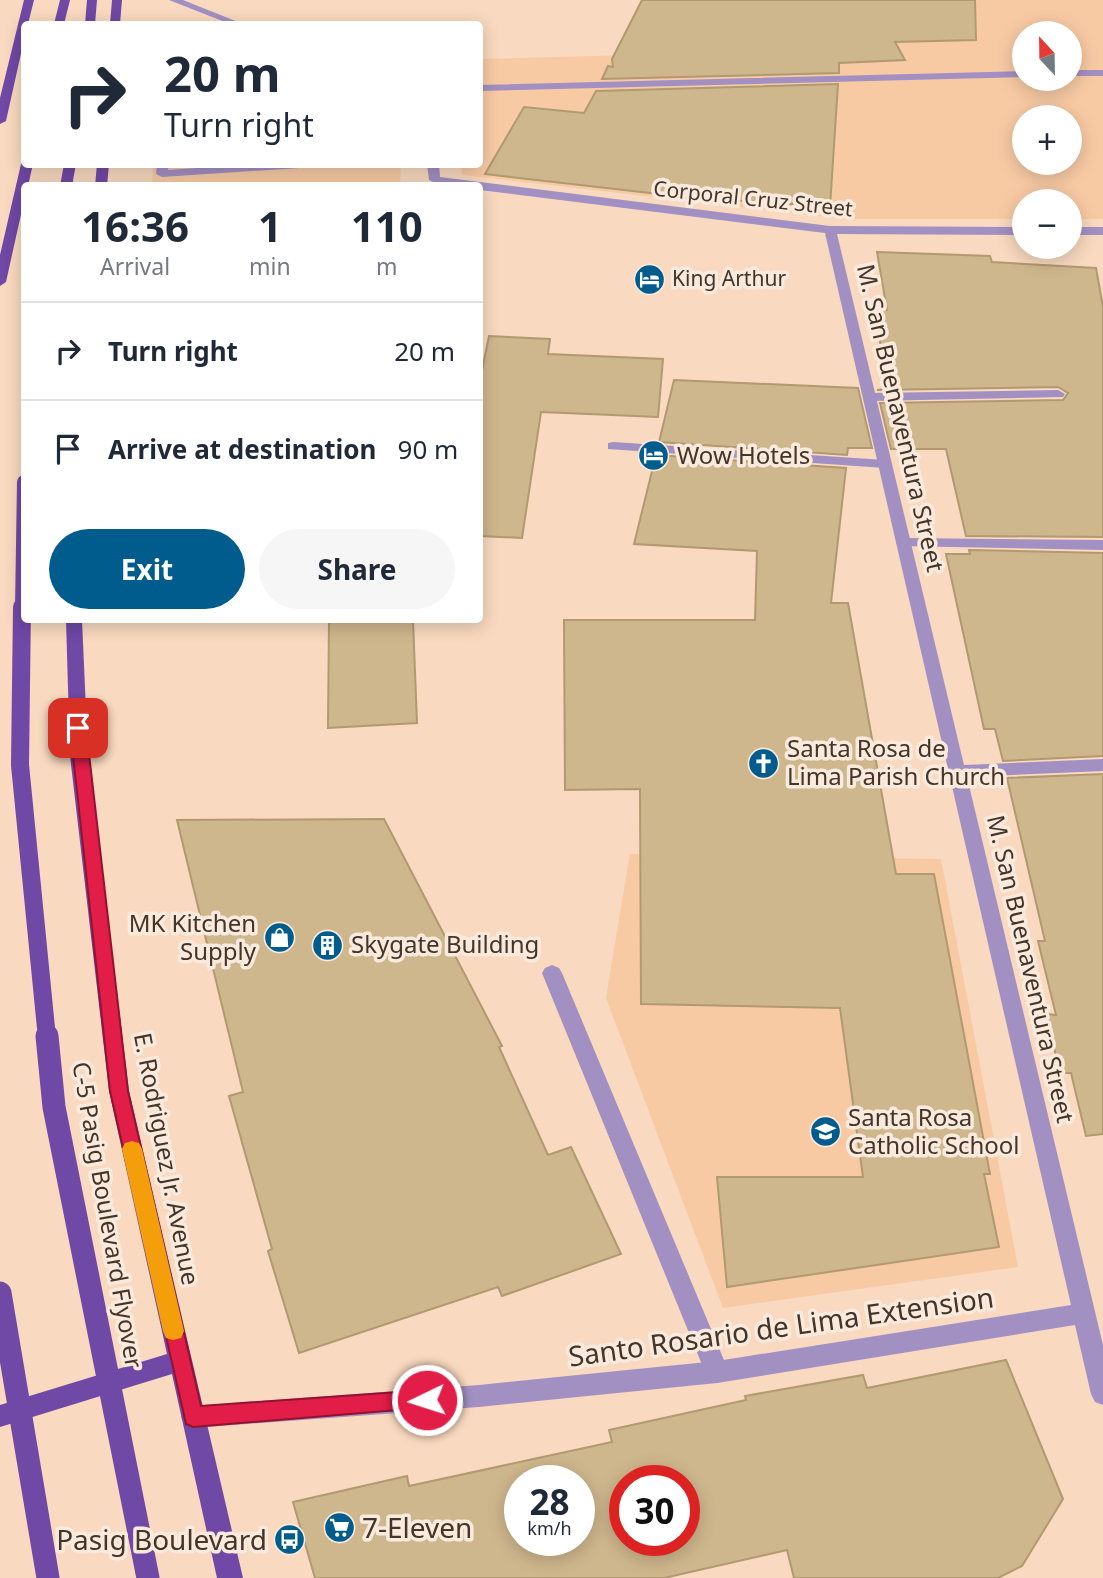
<!DOCTYPE html>
<meta charset="utf-8">
<style>
body{margin:0;font-family:"Noto Sans",sans-serif;background:#f6f6f7;color:#1f2937;height:100vh;display:flex;flex-direction:column;font-size:26px;white-space:nowrap}
*{box-sizing:border-box;margin:0}
p{font-size:23px;color:#747a83}
.icon{flex:none;width:38px;height:38px;fill:none;stroke:currentColor;stroke-width:2;stroke-linecap:round;stroke-linejoin:round}
.map{position:relative;flex:1;overflow:hidden}
.panel{position:absolute;left:21px;top:182px;width:462px;height:441px;display:flex;flex-direction:column;background:#fff;border-radius:7px;box-shadow:0 4px 18px #0003}
.panel>*{flex:none}
.guide{position:absolute;left:21px;top:21px;width:462px;height:147px;border-radius:7px;box-shadow:0 4px 18px #0003;background:#fff;color:#1f2937;overflow:hidden}
.needle{width:46px;rotate:338deg}
.tools{position:absolute;left:1012px;top:21px;display:grid;gap:14px}
.tools a{display:grid;place-items:center;width:70px;height:70px;border-radius:50%;background:#fff;box-shadow:0 4px 18px #0003;font-size:35px}
.speed{position:absolute;left:504px;top:1465px;display:flex;gap:14px;font-size:35px;font-weight:700;text-align:center}
.speed>*{display:grid;place-content:center;width:91px;height:91px;border-radius:50%;background:#fff;box-shadow:0 4px 18px #0003;line-height:1}
.speed small{font-size:18px;font-weight:400}
.speed .limit{border:10px solid #d22;background:#fff;color:#111}
.pin{position:absolute;display:grid;place-items:center;width:60px;height:60px;color:#fff;margin:-30px;border-radius:14px;box-shadow:0 4px 10px #0006}
.me{position:absolute;width:77px;margin:-38px;rotate:266deg;stroke-linejoin:round;filter:drop-shadow(0 0 5px #0008)}
.turn{display:flex;align-items:center;gap:24px;height:147px;padding:0 28px;font-size:32px}
.turn .icon{width:91px;height:91px;stroke-width:2.5}
.turn b{display:block;font-size:49px;line-height:60px}
.eta{display:flex;justify-content:space-evenly;align-items:center;height:119px;text-align:center}
.eta b{font-size:42px;font-weight:700;line-height:49px}
.primary-button{display:flex;gap:14px;margin-top:auto;padding:14px 28px}
.primary-button a{flex:1;height:80px;border-radius:42px;background:#005c8d;color:#fff;font-size:28px;font-weight:700;line-height:80px;text-align:center}
.primary-button a+a{background:#f6f6f7;color:#1f2937}
ul{padding:0;list-style:none}
li{display:flex;align-items:center;gap:21px;height:98px;padding:0 28px;border-top:2px solid #e0e1e3}
li div{flex:1}
li b{display:block;font-size:26px}
li em{font-style:normal}
.map>svg:first-child{display:block}
.built{fill:#f8caa4;fill-rule:evenodd}
.building{fill:#cfb78d;stroke:#b19970;stroke-width:2;fill-rule:evenodd}
.lines{fill:none;stroke-linecap:round;stroke-linejoin:round}
.lane{fill:#a390c3;fill-rule:evenodd}
.street{fill:#a390c3;fill-rule:evenodd}
.primary{fill:#7048a5;fill-rule:evenodd}
.primary-bridge-far2{stroke:#7048a5;stroke-width:14}
.primary-bridge-far1{stroke:#7048a5;stroke-width:18}
.primary-bridge{stroke:#7048a5;stroke-width:23}
.route{fill:#e11d48;stroke:#92132f;stroke-width:2}
.slow{fill:#f59e0b}
.labels{text-anchor:middle;stroke-width:7;stroke-linejoin:round;paint-order:stroke}
.far-street-label{font-size:21px;fill:#443528;stroke:#faeadd}
.far-poi-label{font-size:21px;fill:#443528;stroke:#faeadd;text-anchor:start}
.street-label{font-size:24px;fill:#443528;stroke:#faeadd}
.poi-label{font-size:24px;fill:#443528;stroke:#faeadd;text-anchor:start}
.near-street-label{font-size:28px;fill:#443528;stroke:#faeadd}
.near-poi-label{font-size:28px;fill:#443528;stroke:#faeadd;text-anchor:start}
</style>
<div class="map">
<svg width="1103" height="1578" viewBox="0 0 1103 1578">
<rect width="100%" height="100%" fill="#f9d9bf"/>
<path class="built" d="M 770,0 L 1103,0 L 1103,219 L 1069,219 L 1069,201 L 1024,201 L 1024,219 L 846,219 L 462,175 L 461,165 L 480,164 L 480,59 L 783,51 ZM 1024,33 L 1069,33 L 1069,79 L 1024,79 ZM 1024,117 L 1069,117 L 1069,163 L 1024,163 Z
M 153,165 L 401,165 L 400,185 L 152,186 Z
M 630,854 L 941,859 L 1018,1267 L 723,1308 L 606,998 Z"/>
<path class="building" d="M 642,0 L 975,0 L 976,40 L 895,42 L 905,60 L 839,63 L 839,73 L 602,79 L 608,66 L 613,67 L 612,59 Z
M 838,84 L 830,207 L 685,197 L 485,174 L 524,107 L 584,113 L 596,91 Z
M 877,252 L 990,256 L 992,262 L 1096,268 L 1103,307 L 1103,537 L 966,536 L 946,449 L 891,449 L 880,403 L 1063,400 L 1068,393 L 1058,387 L 877,390 L 886,389 L 876,310 L 887,310 Z
M 489,336 L 550,339 L 548,354 L 663,359 L 658,417 L 541,412 L 522,538 L 480,536 L 480,380 Z
M 674,380 L 858,388 L 872,448 L 848,448 L 847,455 L 659,442 Z
M 656,455 L 846,468 L 831,603 L 848,603 L 896,874 L 934,874 L 990,1174 L 984,1174 L 999,1247 L 727,1287 L 717,1177 L 863,1177 L 840,1008 L 641,1004 L 640,789 L 565,790 L 564,620 L 755,620 L 757,551 L 634,544 Z
M 969,550 L 1103,553 L 1103,756 L 1003,761 L 995,729 L 984,729 L 946,554 L 970,554 Z
M 329,620 L 413,620 L 417,723 L 328,728 Z
M 1103,774 L 1103,1134 L 1086,1136 L 1071,1073 L 1060,1073 L 1046,1014 L 1056,1015 L 1038,941 L 1045,941 L 1007,778 Z
M 384,819 L 502,1046 L 499,1047 L 548,1155 L 571,1147 L 621,1254 L 502,1296 L 498,1287 L 299,1353 L 268,1251 L 272,1249 L 229,1096 L 243,1092 L 177,820 Z
M 1006,1360 L 1063,1499 L 1022,1566 L 998,1578 L 794,1578 L 787,1550 L 664,1578 L 315,1578 L 293,1502 L 407,1476 L 409,1486 L 612,1442 L 609,1430 L 746,1400 L 745,1396 L 863,1375 L 867,1388 ZM 520,1480 L 579,1480 L 579,1540 L 520,1540 ZM 625,1480 L 684,1480 L 684,1540 L 625,1540 Z"/>
<g class="lines">
<path class="lane" d="M 1069,70 L 1103,70 L 1103,76 L 1069,76 Z
M 1024,71 L 1024,77 L 480,91 L 480,85 Z
M 157,164 L 169,164 L 168,170 L 255,164 L 320,164 L 315,167 L 162,177 L 156,174 Z
M 1058,390 L 1065,394 L 1063,397 L 870,401 L 863,397 L 870,393 Z
M 613,442 L 885,460 L 892,464 L 885,468 L 608,449 L 608,443 Z
M 904,538 L 1103,540 L 1103,550 L 899,546 L 896,543 L 899,540 Z
M 552,965 L 559,968 L 562,973 L 729,1372 L 725,1380 L 717,1383 L 709,1380 L 705,1372 L 542,973 L 545,968 Z"/>
<path class="street" d="M 169,0 L 183,0 L 243,24 L 230,24 Z
M 427,164 L 439,164 L 440,177 L 830,226 L 1024,227 L 1024,235 L 837,234 L 964,765 L 1103,759 L 1103,771 L 967,777 L 1103,1345 L 1103,1405 L 1095,1402 L 1091,1394 L 1075,1325 L 717,1383 L 479,1407 L 193,1428 L 185,1425 L 181,1417 L 185,1409 L 193,1406 L 479,1385 L 717,1361 L 1071,1305 L 825,233 L 480,190 L 480,186 L 435,183 L 429,180 Z
M 1069,227 L 1103,227 L 1103,235 L 1069,235 Z"/>
<path class="primary" d="M 24,0 L 34,0 L 28,24 L 24,24 L 24,40 L 6,121 L 0,124 L 0,98 Z
M 60,0 L 70,0 L 64,24 L 54,24 Z
M 87,0 L 97,0 L 95,24 L 85,24 Z
M 112,0 L 122,0 L 120,24 L 110,24 Z
M 24,161 L 24,164 L 33,164 L 28,186 L 24,186 L 24,201 L 6,282 L 0,286 L 0,255 L 21,164 Z
M 64,164 L 76,164 L 72,186 L 60,186 Z
M 97,164 L 109,164 L 107,186 L 95,186 Z
M 66,620 L 82,620 L 88,756 L 129,1091 L 243,1578 L 217,1578 L 172,1374 L 0,1427 L 0,1405 L 167,1354 L 109,1091 L 70,756 Z"/>
<path class="primary-bridge-far2" d="M 22,609 L 24,482"/>
<path class="primary-bridge-far1" d="M 22,607 L 20,765 L 47,1038"/>
<path class="primary-bridge" d="M 47,1036 L 54,1107 L 148,1578
M 0,1293 L 48,1578"/>
</g>
<path class="route" d="M 78,723 L 86,728 L 128,1091 L 201,1406 L 427,1390 L 434,1393 L 437,1400 L 434,1407 L 193,1427 L 186,1424 L 110,1091 L 70,728 Z"/>
<path class="slow" d="M 132,1141 L 139,1143 L 142,1149 L 184,1331 L 181,1338 L 173,1340 L 166,1338 L 163,1331 L 122,1149 L 125,1143 Z"/>
<defs>
<symbol id="hotel-disc" viewBox="-11 -11 22 22"><circle r="9.5" fill="#005c8d" stroke="#faeadd"/><path d="M-6-4.5h1.5V1H6V5H4.5V3h-9V5H-6ZM-4 0a1.8 1.8 0 1 1 3.6 0ZM.5 0V-2.5h3Q6-2.5 6 0Z" fill="#fff"/></symbol>
<symbol id="church-disc" viewBox="-11 -11 22 22"><circle r="9.5" fill="#005c8d" stroke="#faeadd"/><path d="M-1.2-6h2.4v3.5h3.3v2.4h-3.3V6h-2.4V-.1h-3.3v-2.4h3.3Z" fill="#fff"/></symbol>
<symbol id="shop-disc" viewBox="-11 -11 22 22"><circle r="9.5" fill="#005c8d" stroke="#faeadd"/><path d="M-5-2.5h2.3a2.7 3.5 0 0 1 5.4 0H5L5.5 6h-11ZM-1.5-2.5h3a1.5 2.3 0 0 0-3 0Z" fill="#fff"/></symbol>
<symbol id="building-disc" viewBox="-11 -11 22 22"><circle r="9.5" fill="#005c8d" stroke="#faeadd"/><path d="M-4-6H4V6H1V3H-1V6H-4ZM-2.5-4.3h1.7v1.8h-1.7ZM.8-4.3h1.7v1.8H.8ZM-2.5-1h1.7V.8h-1.7ZM.8-1h1.7V.8H.8Z" fill="#fff"/></symbol>
<symbol id="school-disc" viewBox="-11 -11 22 22"><circle r="9.5" fill="#005c8d" stroke="#faeadd"/><path d="M0-5L7-2L0 1L-7-2ZM-4 1L0 2.5L4 1V4Q0 6-4 4Z" fill="#fff"/></symbol>
<symbol id="supermarket-disc" viewBox="-11 -11 22 22"><circle r="9.5" fill="#005c8d" stroke="#faeadd"/><path d="M-6-5.5h2.5l.6 2H6L4.5 2H-2.5L-4.4-4H-6ZM-1.5 3.2a1.3 1.3 0 1 0 .1 0ZM3 3.2a1.3 1.3 0 1 0 .1 0Z" fill="#fff"/></symbol>
<symbol id="bus-disc" viewBox="-11 -11 22 22"><circle r="9.5" fill="#005c8d" stroke="#faeadd"/><path d="M-5-6H5V4H4V6H2V4H-2V6H-4V4H-5ZM-3.5-4V0h7V-4ZM-3.5 1.2v1.5H-2V1.2ZM2 1.2v1.5H3.5V1.2Z" fill="#fff"/></symbol>
</defs>
<g fill-rule="evenodd">
<use href="#hotel-disc" x="632" y="262" width="35" height="35"/>
<use href="#hotel-disc" x="636" y="438" width="35" height="35"/>
<use href="#church-disc" x="746" y="746" width="35" height="35"/>
<use href="#shop-disc" x="262" y="920" width="35" height="35"/>
<use href="#building-disc" x="310" y="928" width="35" height="35"/>
<use href="#school-disc" x="808" y="1114" width="35" height="35"/>
<use href="#supermarket-disc" x="322" y="1510" width="35" height="35"/>
<use href="#bus-disc" x="272" y="1522" width="35" height="35"/>
</g>
<g class="labels">
<g class="far-street-label">
<text transform="translate(753 199) rotate(6)" y="7">Corporal Cruz Street</text>
</g>
<g class="far-poi-label">
<text x="672" y="286">King Arthur</text>
</g>
<g class="street-label">
<text transform="translate(900 418) rotate(77)" y="8">M. San Buenaventura Street</text>
<text transform="translate(1030 969) rotate(77)" y="8">M. San Buenaventura Street</text>
<text transform="translate(166 1159) rotate(79)" y="8">E. Rodriguez Jr. Avenue</text>
<text transform="translate(107 1215) rotate(80)" y="8">C-5 Pasig Boulevard Flyover</text>
</g>
<g class="poi-label">
<text x="677" y="464">Wow Hotels</text>
<text x="787" y="757">Santa Rosa de<tspan x="787" dy="28">Lima Parish Church</tspan></text>
<text x="256" y="932" text-anchor="end">MK Kitchen<tspan x="256" dy="28">Supply</tspan></text>
<text x="351" y="953">Skygate Building</text>
<text x="848" y="1126">Santa Rosa<tspan x="848" dy="28">Catholic School</tspan></text>
</g>
<g class="near-street-label">
<text transform="translate(781 1327) rotate(-8)" y="10">Santo Rosario de Lima Extension</text>
</g>
<g class="near-poi-label">
<text x="362" y="1538">7-Eleven</text>
<text x="267" y="1550" text-anchor="end">Pasig Boulevard</text>
</g>
</g>
</svg>
<div class="tools">
<a><svg class="needle" viewBox="-14 -14 28 28"><path d="M0-13l5 13h-10z" fill="#e53935"/><path d="M0 13l5-13h-10z" fill="#747a83"/></svg></a>
<a>+</a>
<a>−</a>
</div>
<div class="speed"><div>28<small>km/h</small></div><div class="limit">30</div></div>
<div class="pin" style="left:78px;top:728px;background:#d93025"><svg class="icon" aria-label="arrive" viewBox="0 0 24 24"><path d="M6 21V4h12l-3 4 3 4H6"/></svg></div>
<svg class="me" style="left:427px;top:1400px" viewBox="-20 -20 40 40"><circle r="17" fill="#e11d48" stroke="#fff" stroke-width="3"/><path d="M0-11L8 9 0 5-8 9z" fill="#fff"/></svg>
<div class="guide">
<div class="turn"><svg class="icon" aria-label="right" viewBox="0 0 24 24"><path d="M7 20v-9h11M14 6l5 5-5 5"/></svg><div><b>20 m</b>Turn right</div></div>
</div>
<section class="panel">
<div class="eta">
<div><b>16:36</b><p>Arrival</p></div>
<div><b>1</b><p>min</p></div>
<div><b>110</b><p>m</p></div>
</div>
<ul>
<li><svg class="icon" aria-label="right" viewBox="0 0 24 24"><path d="M7 20v-9h11M14 6l5 5-5 5"/></svg><div><b>Turn right</b></div><em>20 m</em></li>
<li><svg class="icon" aria-label="arrive" viewBox="0 0 24 24"><path d="M6 21V4h12l-3 4 3 4H6"/></svg><div><b>Arrive at destination</b></div><em>90 m</em></li>
</ul>
<div class="primary-button"><a>Exit</a><a>Share</a></div>
</section>
</div>
